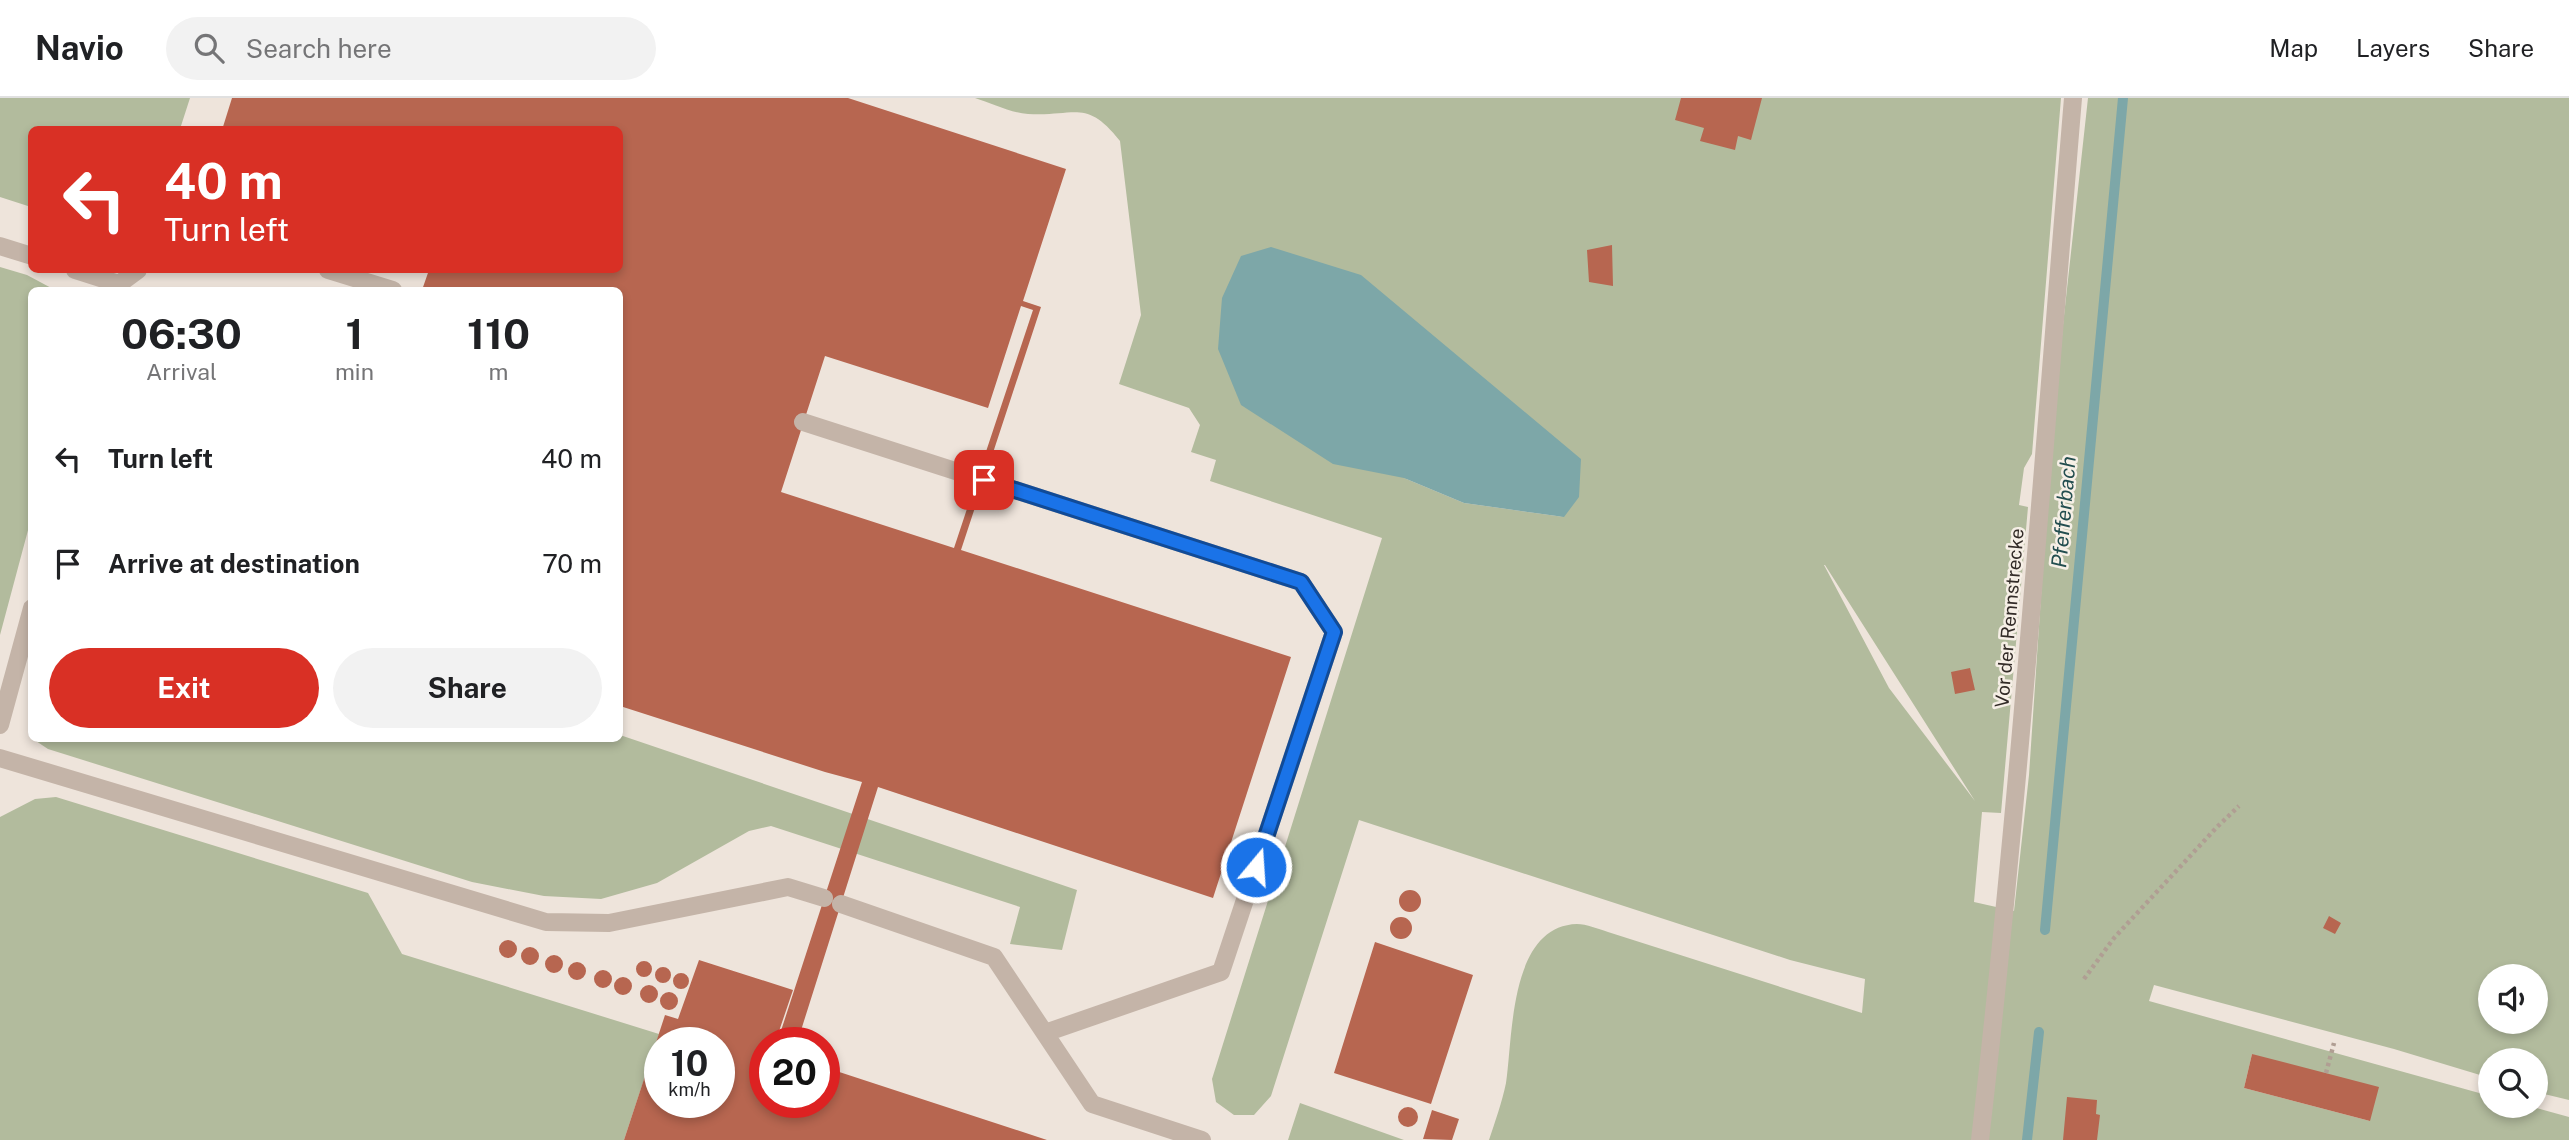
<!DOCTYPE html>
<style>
body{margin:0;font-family:"Public Sans",sans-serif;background:#f2f2f2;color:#202124;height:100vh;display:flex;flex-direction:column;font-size:26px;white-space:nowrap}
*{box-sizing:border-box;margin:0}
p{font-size:23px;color:#757577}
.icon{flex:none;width:38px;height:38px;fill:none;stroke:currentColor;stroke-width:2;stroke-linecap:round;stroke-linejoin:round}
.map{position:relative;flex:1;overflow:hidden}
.side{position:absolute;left:28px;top:189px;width:595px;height:455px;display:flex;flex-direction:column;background:#fff;border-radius:10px;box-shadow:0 4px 10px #0003}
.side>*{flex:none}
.hud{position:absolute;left:28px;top:28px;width:595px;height:147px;border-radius:10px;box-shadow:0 4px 10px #0003;background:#d93025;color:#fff;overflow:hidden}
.fabs{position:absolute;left:2478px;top:866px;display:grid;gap:14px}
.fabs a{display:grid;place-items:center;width:70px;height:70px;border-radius:50%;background:#fff;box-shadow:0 4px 10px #0003;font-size:35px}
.speed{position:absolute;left:644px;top:929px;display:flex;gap:14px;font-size:35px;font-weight:700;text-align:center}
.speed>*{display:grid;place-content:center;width:91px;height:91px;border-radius:50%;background:#fff;box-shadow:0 4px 10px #0003;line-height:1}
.speed small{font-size:18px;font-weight:400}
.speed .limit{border:10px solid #d22;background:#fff;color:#111}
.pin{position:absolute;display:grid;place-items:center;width:60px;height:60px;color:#fff;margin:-30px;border-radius:14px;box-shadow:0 4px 10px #0006}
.me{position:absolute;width:77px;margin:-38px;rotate:18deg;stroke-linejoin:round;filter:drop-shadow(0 0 5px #0008)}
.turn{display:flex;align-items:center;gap:24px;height:147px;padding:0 21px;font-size:32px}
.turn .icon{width:91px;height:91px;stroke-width:2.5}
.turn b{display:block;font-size:49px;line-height:60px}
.eta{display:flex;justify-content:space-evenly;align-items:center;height:119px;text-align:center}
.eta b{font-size:42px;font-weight:700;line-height:49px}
.cta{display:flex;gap:14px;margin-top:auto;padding:14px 21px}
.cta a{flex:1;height:80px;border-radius:42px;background:#d93025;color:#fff;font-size:28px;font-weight:700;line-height:80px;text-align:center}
.cta a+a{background:#f2f2f2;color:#202124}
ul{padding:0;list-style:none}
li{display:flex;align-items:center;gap:21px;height:105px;padding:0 21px}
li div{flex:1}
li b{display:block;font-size:26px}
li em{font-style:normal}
header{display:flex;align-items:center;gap:42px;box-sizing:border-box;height:98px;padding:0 35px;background:#fff;border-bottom:2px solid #e0e0e0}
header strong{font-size:33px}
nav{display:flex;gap:38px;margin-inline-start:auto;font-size:24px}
.search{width:490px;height:63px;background:#f2f2f2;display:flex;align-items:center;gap:18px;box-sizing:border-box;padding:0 24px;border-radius:38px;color:#757577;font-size:26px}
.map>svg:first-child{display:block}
.green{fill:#b2bb9d;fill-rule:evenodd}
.water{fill:#7da7a8}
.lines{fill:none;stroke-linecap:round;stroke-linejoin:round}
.stream{stroke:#7da7a8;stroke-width:10}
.building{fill:#b76650;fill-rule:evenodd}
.path{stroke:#b09e93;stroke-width:4.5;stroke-dasharray:3.5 3.5;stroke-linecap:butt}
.lane{stroke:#c4b4a8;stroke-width:18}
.route-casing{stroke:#114b97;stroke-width:18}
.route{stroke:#1a73e8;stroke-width:12}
.labels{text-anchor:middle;stroke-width:5;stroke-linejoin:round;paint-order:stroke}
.street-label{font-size:19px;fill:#322b27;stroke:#f6efe6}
.water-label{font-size:21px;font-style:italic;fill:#224d4f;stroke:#f6efe6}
</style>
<header>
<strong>Navio</strong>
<div class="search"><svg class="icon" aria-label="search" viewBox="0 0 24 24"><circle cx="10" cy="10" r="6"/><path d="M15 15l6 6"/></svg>Search here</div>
<nav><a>Map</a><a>Layers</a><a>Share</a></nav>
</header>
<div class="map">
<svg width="2569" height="1042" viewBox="0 0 2569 1042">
<rect width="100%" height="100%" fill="#eee4db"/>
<path class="green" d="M 0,0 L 190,0 L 180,31 L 32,32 L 31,109 L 0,99 Z
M 975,0 L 2061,0 L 2032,356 L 2024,370 L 2019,407 L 2028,409 L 2001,715 L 1982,714 L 1974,804 L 2014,813 L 2029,677 L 2047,409 L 2063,227 L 2088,0 L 2569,0 L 2569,1002 L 2536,994 L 2536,962 L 2490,962 L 2490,980 L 2394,951 L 2154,887 L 2149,903 L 2490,998 L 2490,1008 L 2529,1008 L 2569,1019 L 2569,1042 L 1489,1042 C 1495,1024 1502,1004 1506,985 C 1513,939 1509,828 1577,826 C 1586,826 1599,831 1608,834 L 1862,915 L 1865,881 L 1790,862 L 1359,722 L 1271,998 L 1254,1017 L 1234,1017 L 1216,1004 L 1212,981 L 1382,440 L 1210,383 L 1216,362 L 1191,354 L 1200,327 L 1189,310 L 1119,286 L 1141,217 L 1120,43 C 1086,0 1075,19 1028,16 C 1011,15 991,5 975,0 ZM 1404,380 L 1564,419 L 1464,405 ZM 1824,467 L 1825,467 L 1975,703 L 1889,590 ZM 2490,878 L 2536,878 L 2536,924 L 2490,924 ZM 2252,956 L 2370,1023 L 2244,990 Z
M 0,169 L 27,177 L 55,192 L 32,192 L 31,421 L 0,537 Z
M 620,637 L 1077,792 L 1062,852 L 1010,846 L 1020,809 L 771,728 L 749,733 L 657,785 L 601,801 L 544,798 L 472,784 L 48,651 L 33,641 L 620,640 Z
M 56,699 L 368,795 L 402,856 L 659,936 L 624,1042 L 0,1042 L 0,719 L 35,701 Z
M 1300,1005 L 1404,1042 L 1288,1042 Z"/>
<path class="water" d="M 1271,149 L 1361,177 L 1581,361 L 1579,399 L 1564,419 L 1464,405 L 1404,380 L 1333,366 L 1241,307 L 1218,251 L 1222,200 L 1241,158 Z"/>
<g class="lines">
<path class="stream" d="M 2045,832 L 2123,0
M 2027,1042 L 2039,934"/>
</g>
<path class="building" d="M 232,0 L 848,0 L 1066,71 L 1023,203 L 1041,209 L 961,452 L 1291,559 L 1213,800 L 878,689 L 797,945 L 777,945 L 862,684 L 825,674 L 620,608 L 620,192 L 422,192 L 429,172 L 620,172 L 620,32 L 222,32 ZM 1021,208 L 1033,212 L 954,450 L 781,394 L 825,258 L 988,310 Z
M 1681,0 L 1762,0 L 1751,42 L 1738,38 L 1735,52 L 1700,43 L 1704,30 L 1675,22 Z
M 1612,147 L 1613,188 L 1589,184 L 1587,152 Z
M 1970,570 L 1975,592 L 1955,596 L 1951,574 Z
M1399 803a11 11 0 1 1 22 0a11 11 0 1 1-22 0Z
M 2329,818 L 2341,825 L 2335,836 L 2323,830 Z
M1390 830a11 11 0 1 1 22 0a11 11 0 1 1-22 0Z
M499 851a9 9 0 1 1 18 0a9 9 0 1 1-18 0Z
M 1375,844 L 1473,877 L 1431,1006 L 1334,975 Z
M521 858a9 9 0 1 1 18 0a9 9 0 1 1-18 0Z
M545 866a9 9 0 1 1 18 0a9 9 0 1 1-18 0Z
M 699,862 L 793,892 L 775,945 L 765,945 L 765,1004 L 824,1004 L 824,969 L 1047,1042 L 624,1042 L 665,917 L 678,921 ZM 660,945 L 719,945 L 719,1004 L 660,1004 Z
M636 871a8 8 0 1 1 16 0a8 8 0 1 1-16 0Z
M568 873a9 9 0 1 1 18 0a9 9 0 1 1-18 0Z
M655 877a8 8 0 1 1 16 0a8 8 0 1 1-16 0Z
M594 881a9 9 0 1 1 18 0a9 9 0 1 1-18 0Z
M673 883a8 8 0 1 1 16 0a8 8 0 1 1-16 0Z
M614 888a9 9 0 1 1 18 0a9 9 0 1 1-18 0Z
M640 896a9 9 0 1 1 18 0a9 9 0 1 1-18 0Z
M660 903a9 9 0 1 1 18 0a9 9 0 1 1-18 0Z
M 2252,956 L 2379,989 L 2370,1023 L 2244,990 Z
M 2067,999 L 2097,1002 L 2096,1016 L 2100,1017 L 2097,1042 L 2063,1042 Z
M1398 1019a10 10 0 1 1 20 0a10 10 0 1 1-20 0Z
M 1432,1012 L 1459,1021 L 1452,1042 L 1423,1041 Z"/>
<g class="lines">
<path class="path" d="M 2084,881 L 2114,840 L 2217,729 L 2239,708
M 2326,975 L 2334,945"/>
<path class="lane" d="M 0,148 L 32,158
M 75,172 L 119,186
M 328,172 L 393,192
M 117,192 L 119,186 L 138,172
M 803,324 L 977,380
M 984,382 L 1301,484 L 1334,534 L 1221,874 L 1045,935
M 0,627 L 32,510
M 0,660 L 546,824 L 609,825 L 788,789 L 824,800
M 841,806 L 994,859 L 1092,1006 L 1202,1042
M 1980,1042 C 2020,696 2044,348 2073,0"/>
</g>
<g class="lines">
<defs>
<path id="route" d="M 984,382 L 1301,484 L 1334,534 L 1256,769"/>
</defs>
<use href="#route" class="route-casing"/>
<use href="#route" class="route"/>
</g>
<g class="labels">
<g class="street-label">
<text transform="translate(2009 520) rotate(-85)" y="7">Vor der Rennstrecke</text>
</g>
<g class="water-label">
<text transform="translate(2064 414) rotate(-85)" y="7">Pfefferbach</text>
</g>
</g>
</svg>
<div class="fabs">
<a><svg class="icon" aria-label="sound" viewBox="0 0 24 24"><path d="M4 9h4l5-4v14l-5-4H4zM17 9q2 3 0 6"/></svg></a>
<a><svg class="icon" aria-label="search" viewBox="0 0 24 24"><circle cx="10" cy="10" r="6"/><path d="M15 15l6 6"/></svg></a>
</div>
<div class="speed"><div>10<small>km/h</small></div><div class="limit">20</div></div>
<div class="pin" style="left:984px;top:382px;background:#d93025"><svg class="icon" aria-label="arrive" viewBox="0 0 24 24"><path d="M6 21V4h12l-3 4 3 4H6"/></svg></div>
<svg class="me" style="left:1256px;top:769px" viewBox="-20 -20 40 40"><circle r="17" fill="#1a73e8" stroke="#fff" stroke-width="3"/><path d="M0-11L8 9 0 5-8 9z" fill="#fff"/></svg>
<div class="hud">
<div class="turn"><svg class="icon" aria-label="left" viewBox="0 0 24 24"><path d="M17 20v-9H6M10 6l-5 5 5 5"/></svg><div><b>40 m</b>Turn left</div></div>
</div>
<section class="side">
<div class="eta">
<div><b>06:30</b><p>Arrival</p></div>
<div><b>1</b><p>min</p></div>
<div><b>110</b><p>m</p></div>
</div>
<ul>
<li><svg class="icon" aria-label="left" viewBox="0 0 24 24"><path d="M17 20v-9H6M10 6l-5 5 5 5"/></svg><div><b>Turn left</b></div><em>40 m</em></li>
<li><svg class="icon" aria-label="arrive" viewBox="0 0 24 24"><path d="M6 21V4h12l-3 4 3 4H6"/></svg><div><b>Arrive at destination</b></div><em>70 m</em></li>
</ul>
<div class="cta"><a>Exit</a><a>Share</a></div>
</section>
</div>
